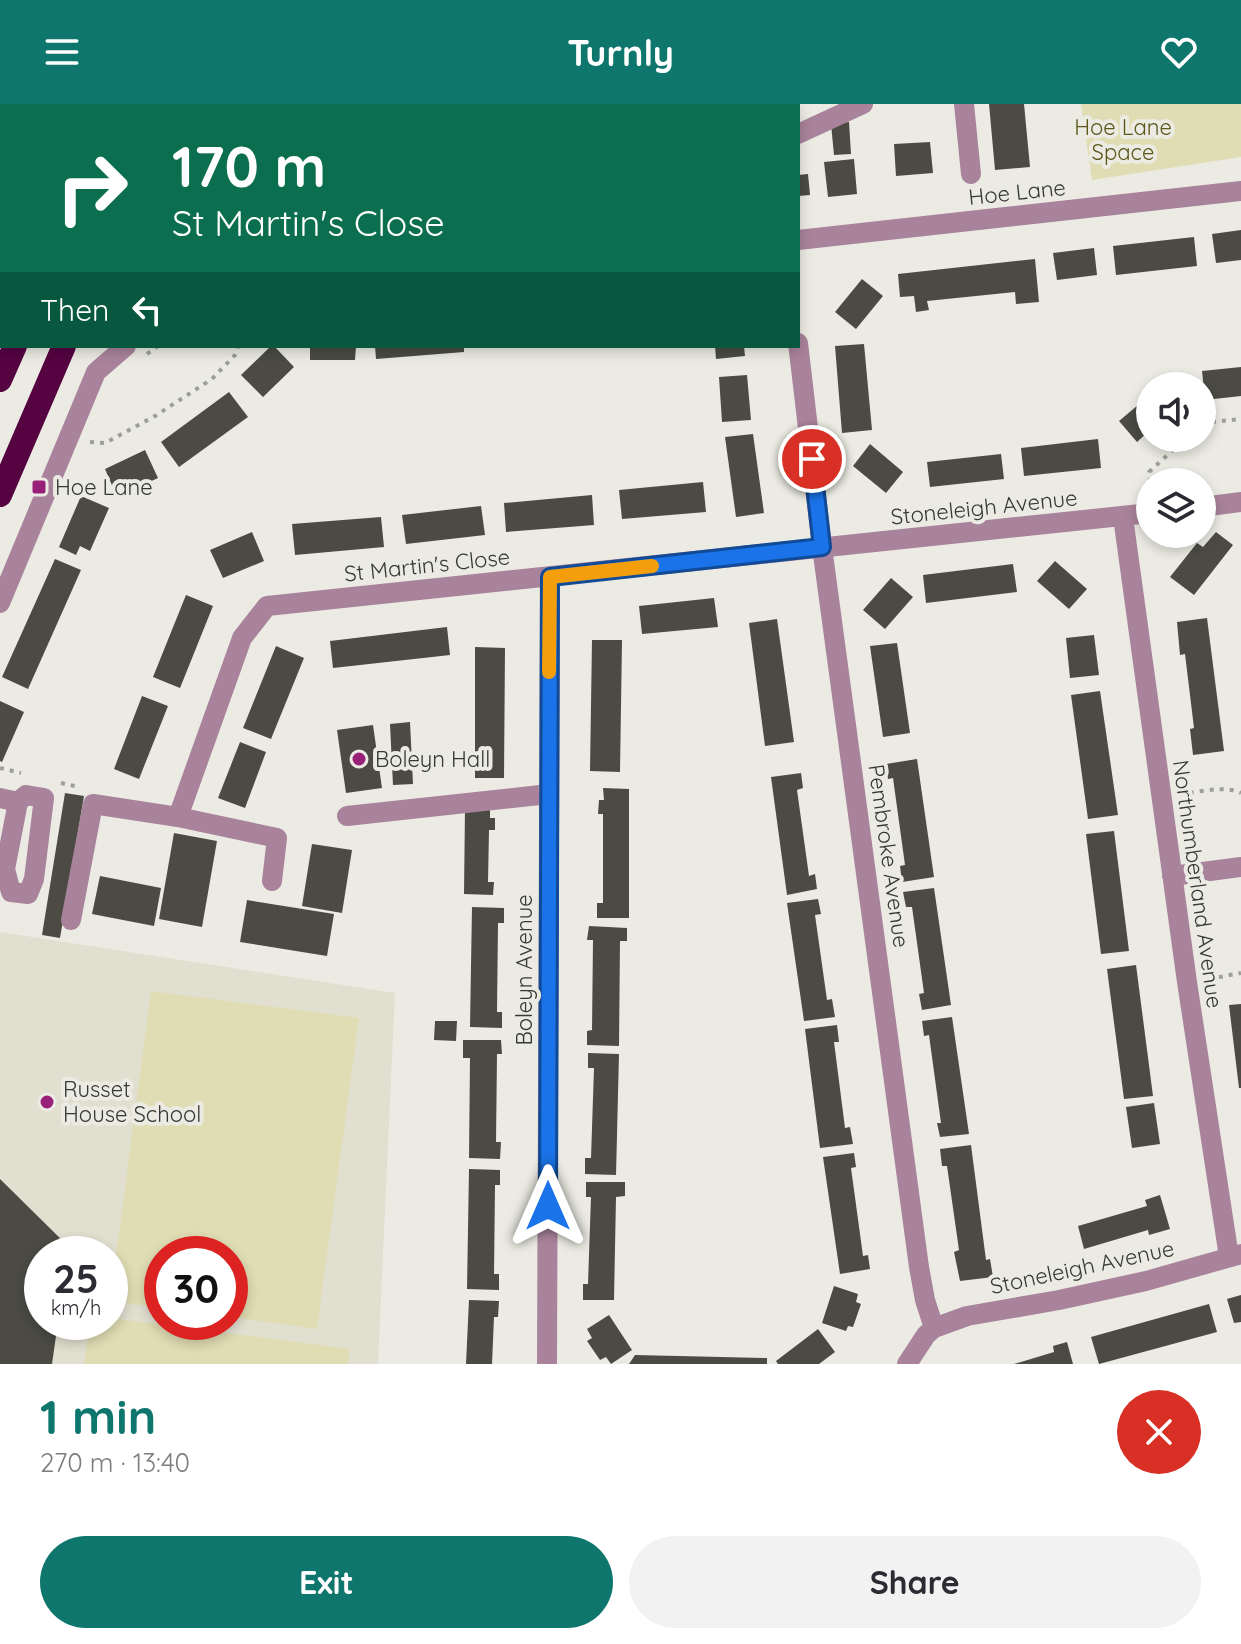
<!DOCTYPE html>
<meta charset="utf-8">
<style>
body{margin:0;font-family:Quicksand,sans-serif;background:#f2f2f3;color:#2b2b33;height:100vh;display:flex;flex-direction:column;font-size:30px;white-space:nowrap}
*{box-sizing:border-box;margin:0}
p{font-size:26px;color:#7c7c81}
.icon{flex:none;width:44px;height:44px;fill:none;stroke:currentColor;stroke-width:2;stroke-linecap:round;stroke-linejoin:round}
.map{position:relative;height:1260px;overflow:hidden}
.panel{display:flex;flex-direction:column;background:#fff;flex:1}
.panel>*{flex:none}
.top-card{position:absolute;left:0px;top:0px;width:800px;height:244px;box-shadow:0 4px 12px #0003;background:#0b6e4f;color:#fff;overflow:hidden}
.controls{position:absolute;left:1136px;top:268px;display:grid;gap:16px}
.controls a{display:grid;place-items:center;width:80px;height:80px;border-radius:50%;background:#fff;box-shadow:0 4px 12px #0003;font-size:40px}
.speed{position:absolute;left:24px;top:1132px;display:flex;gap:16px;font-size:40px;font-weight:700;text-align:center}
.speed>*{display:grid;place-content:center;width:104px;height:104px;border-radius:50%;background:#fff;box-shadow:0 4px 12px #0003;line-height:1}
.speed small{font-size:20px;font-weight:400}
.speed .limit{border:12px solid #d22;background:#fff;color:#111}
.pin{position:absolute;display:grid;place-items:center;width:68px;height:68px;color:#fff;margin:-34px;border:4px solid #fff;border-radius:50%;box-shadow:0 2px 8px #0007}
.me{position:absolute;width:88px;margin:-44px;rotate:0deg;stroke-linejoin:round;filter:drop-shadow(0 0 6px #0008)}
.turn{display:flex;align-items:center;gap:28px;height:168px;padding:0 40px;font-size:36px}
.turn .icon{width:104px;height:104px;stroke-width:2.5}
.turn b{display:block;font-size:56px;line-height:68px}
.then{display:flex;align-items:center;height:76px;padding:0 40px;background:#0003;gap:16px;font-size:30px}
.round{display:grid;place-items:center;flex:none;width:84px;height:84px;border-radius:42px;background:#f2f2f3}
.headline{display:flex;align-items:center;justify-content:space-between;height:136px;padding:0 40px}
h1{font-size:48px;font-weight:800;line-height:60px;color:#0f766e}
.action{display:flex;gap:16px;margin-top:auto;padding:16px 40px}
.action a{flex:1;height:92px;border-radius:48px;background:#0f766e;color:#fff;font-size:32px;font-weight:800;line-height:92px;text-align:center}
.action a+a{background:#f2f2f3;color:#2b2b33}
header{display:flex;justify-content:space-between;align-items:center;height:104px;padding:0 40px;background:#0f766e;color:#fff;font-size:36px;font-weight:800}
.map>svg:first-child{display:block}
.built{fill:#e1e0d0;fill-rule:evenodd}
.green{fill:#e0ddb4}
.building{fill:#4b4b44}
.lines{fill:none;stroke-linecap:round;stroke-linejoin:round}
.path{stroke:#9f9f99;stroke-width:4;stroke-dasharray:4 6;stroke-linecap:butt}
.minor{stroke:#a9839b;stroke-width:20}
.highway{stroke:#560342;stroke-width:24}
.route-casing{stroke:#114b97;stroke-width:20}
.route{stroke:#1a73e8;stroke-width:14}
.slow{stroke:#f59e0b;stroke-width:14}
.poi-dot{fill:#992079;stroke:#ebebe3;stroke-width:3}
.labels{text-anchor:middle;stroke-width:8;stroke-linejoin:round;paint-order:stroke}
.park-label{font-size:22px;fill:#5d561b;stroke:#ebebe3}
.street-label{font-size:22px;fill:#373734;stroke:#ebebe3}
.poi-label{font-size:22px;fill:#373734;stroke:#ebebe3;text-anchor:start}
</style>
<header><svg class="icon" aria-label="menu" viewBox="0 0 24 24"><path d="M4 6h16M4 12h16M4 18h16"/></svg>Turnly<svg class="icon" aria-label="heart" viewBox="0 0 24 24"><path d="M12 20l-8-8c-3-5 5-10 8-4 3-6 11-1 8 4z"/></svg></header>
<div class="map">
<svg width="1241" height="1260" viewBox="0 0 1241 1260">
<rect width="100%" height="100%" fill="#ebebe3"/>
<path class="built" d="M 0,828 L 395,889 L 378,1260 L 0,1260 ZM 42,1150 L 110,1150 L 110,1218 L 42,1218 ZM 162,1150 L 230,1150 L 230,1218 L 162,1218 Z"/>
<path class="green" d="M 1081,0 L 1241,0 L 1241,53 L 1092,76 Z
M 151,887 L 359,914 L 317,1225 L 230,1213 L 230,1150 L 162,1150 L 162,1204 L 110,1197 Z
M 110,1214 L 350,1245 L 348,1260 L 84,1260 L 90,1218 L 110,1218 Z"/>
<path class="building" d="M 989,0 L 1024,0 L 1030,63 L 995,66 Z
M 849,18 L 851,50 L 834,51 L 831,20 Z
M 930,38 L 933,69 L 896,72 L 894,40 Z
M 854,55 L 857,90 L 828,93 L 824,58 Z
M 808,70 L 810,91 L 798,92 L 798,71 Z
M 1241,126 L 1241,156 L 1216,159 L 1212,130 Z
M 1194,133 L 1197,162 L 1116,171 L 1113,142 Z
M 1094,144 L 1097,171 L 1057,176 L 1053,149 Z
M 1035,155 L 1039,198 L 1016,200 L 1015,188 L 927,197 L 929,206 L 916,208 L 914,192 L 900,193 L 898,170 Z
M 862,175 L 883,192 L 856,225 L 835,208 Z
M 864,240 L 872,326 L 842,329 L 835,242 Z
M 271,242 L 274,242 L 294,263 L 263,293 L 241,271 Z
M 310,242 L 356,242 L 355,256 L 310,256 Z
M 375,242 L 464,242 L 464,248 L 376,255 Z
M 715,242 L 744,242 L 745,252 L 716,255 Z
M 1241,263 L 1241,292 L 1205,296 L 1202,267 Z
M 747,271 L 751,316 L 722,318 L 719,273 Z
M 229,288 L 248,313 L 179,363 L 161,338 Z
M 1150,291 L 1150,326 L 1137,338 L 1119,317 Z
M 753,330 L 764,409 L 736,413 L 725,333 Z
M 1098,335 L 1101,364 L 1024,372 L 1021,344 Z
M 870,340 L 903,368 L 886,389 L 853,362 Z
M 145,346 L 158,374 L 117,393 L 105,365 Z
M 1001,350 L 1004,375 L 930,383 L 927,358 Z
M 703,378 L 706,408 L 622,415 L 619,386 Z
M 592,391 L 594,421 L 506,428 L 504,399 Z
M 81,392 L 109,404 L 90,447 L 80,442 L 76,451 L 59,443 Z
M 481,402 L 485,431 L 406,440 L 402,411 Z
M 381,413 L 384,443 L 295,451 L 292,420 Z
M 252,428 L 264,457 L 223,474 L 210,446 Z
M 1216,428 L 1233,441 L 1194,491 L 1170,473 L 1197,439 L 1203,443 Z
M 55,455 L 81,466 L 28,585 L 2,573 Z
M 1055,457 L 1087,485 L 1069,505 L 1037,477 Z
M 1013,460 L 1017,488 L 926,499 L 923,471 Z
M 891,474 L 913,493 L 885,525 L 863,506 Z
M 186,491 L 213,502 L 180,584 L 153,573 Z
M 714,494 L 718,523 L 642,530 L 639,502 Z
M 1207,514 L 1224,647 L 1193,651 L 1190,625 L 1194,624 L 1185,550 L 1180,551 L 1177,518 Z
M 777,515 L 794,638 L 765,642 L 749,519 Z
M 447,523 L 450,551 L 333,564 L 330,537 Z
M 1094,531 L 1099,571 L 1070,574 L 1066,534 Z
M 592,536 L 622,536 L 620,668 L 590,667 Z
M 897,539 L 910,629 L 883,633 L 870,542 Z
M 276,542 L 304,554 L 271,635 L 243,624 Z
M 475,543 L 505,544 L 504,674 L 475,674 Z
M 1100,587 L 1118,711 L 1088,715 L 1071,591 Z
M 142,592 L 168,602 L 139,675 L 114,665 Z
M 0,597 L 24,608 L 2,658 L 0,657 Z
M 410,618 L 413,680 L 393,681 L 390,620 Z
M 373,621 L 382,684 L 346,689 L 337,626 Z
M 240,638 L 266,648 L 245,704 L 218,694 Z
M 917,655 L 934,773 L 902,778 L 900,762 L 905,761 L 893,674 L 888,675 L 886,660 Z
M 801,669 L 803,684 L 797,686 L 809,772 L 815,770 L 817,785 L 787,791 L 771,673 Z
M 603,684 L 629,685 L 629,814 L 597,814 L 597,799 L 603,799 L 603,710 L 598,710 L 599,696 L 604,696 Z
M 65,689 L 84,692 L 60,834 L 42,831 Z
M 465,704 L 490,704 L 490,714 L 495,714 L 495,726 L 489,726 L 488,778 L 494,778 L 493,791 L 464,790 Z
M 1114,727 L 1129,847 L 1101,850 L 1086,730 Z
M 174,729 L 217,737 L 202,823 L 159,815 Z
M 312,740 L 352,746 L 342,809 L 302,802 Z
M 100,772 L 161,784 L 154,822 L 92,810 Z
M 934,784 L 951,901 L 922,906 L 919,890 L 924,889 L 912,803 L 906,803 L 903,788 Z
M 818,795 L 821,810 L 815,811 L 827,896 L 832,895 L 835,913 L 804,917 L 787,799 Z
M 247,796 L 334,810 L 327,852 L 240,838 Z
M 472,803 L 504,804 L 504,819 L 498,819 L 497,908 L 502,908 L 502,924 L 470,923 Z
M 589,822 L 627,824 L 627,837 L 620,837 L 619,942 L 587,941 L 587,927 L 592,926 L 593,836 L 587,836 Z
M 1136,861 L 1153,992 L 1124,995 L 1107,865 Z
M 1241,900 L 1241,984 L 1239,984 L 1229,901 Z
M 952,913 L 969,1030 L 940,1033 L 937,1019 L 941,1019 L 929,931 L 924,932 L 922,917 Z
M 435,917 L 457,917 L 456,937 L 434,936 Z
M 837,921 L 839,938 L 834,938 L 845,1024 L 850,1023 L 853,1040 L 820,1044 L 805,925 Z
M 463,936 L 501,936 L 502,950 L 497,950 L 496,1038 L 501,1038 L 500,1055 L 469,1054 L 470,954 L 463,954 Z
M 588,949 L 619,950 L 616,1071 L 585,1070 L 585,1054 L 591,1054 L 594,964 L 588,964 Z
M 1154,999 L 1160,1040 L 1132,1044 L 1126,1003 Z
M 971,1041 L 986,1156 L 990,1155 L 993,1173 L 960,1177 L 954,1148 L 959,1146 L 947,1062 L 942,1062 L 940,1045 Z
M 854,1049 L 856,1063 L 851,1064 L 863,1152 L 868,1151 L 870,1165 L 840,1170 L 823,1053 Z
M 469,1065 L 500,1066 L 500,1081 L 495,1081 L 494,1170 L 499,1170 L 499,1186 L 467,1185 Z
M 0,1075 L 69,1143 L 68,1150 L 42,1150 L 42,1218 L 58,1218 L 52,1260 L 0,1260 Z
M 586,1078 L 625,1078 L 625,1092 L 616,1093 L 614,1196 L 583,1196 L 583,1180 L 588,1180 L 591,1093 L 586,1093 Z
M 1160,1091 L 1170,1125 L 1149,1131 L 1148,1126 L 1084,1145 L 1078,1122 L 1147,1102 L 1145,1096 Z
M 834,1182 L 858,1190 L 856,1198 L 861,1200 L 853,1223 L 848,1222 L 846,1227 L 822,1219 Z
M 1241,1191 L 1241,1218 L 1234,1219 L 1227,1195 Z
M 469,1196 L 499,1197 L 498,1213 L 494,1213 L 492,1260 L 466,1260 Z
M 1209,1200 L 1217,1228 L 1099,1260 L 1091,1233 Z
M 609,1211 L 632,1246 L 611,1260 L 606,1253 L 600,1256 L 587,1237 L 592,1234 L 587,1225 Z
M 818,1225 L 835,1248 L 819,1260 L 778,1260 L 776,1257 Z
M 1067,1238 L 1073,1260 L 1014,1260 L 1054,1248 L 1053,1242 Z
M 635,1251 L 767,1254 L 767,1260 L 629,1260 Z"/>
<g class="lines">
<path class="path" d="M 203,2 L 204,0
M 0,177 L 2,178
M 147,250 L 158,242
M 1202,319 L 1241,315
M 90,338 L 105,339 L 155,312 L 212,275 L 235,251 L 238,242
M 1150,378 L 1149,368 L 1186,334
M 0,664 L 21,669
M 61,679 L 79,683
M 1180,690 C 1200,688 1223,681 1241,689
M 1209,875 L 1241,869"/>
<path class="minor" d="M 743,0 L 745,2
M 964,0 L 971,70
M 65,2 L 66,0
M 511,2 L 512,0
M 798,30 L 863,0
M 0,111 L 2,112
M 798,136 L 1241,87
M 798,239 L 822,443 L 919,1163 L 925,1196 L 934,1224
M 1202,403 L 1241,398
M 1123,413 L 1187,878 L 1229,1153
M 0,499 L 96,268 L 126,242
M 0,694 L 18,698 L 5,765 L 0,765
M 347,712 L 549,690
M 178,713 L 242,534 L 267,502 L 1150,409
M 5,765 L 11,788 L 28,790 L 34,775 L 44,694 L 26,691 L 18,698
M 1172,772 L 1241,763
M 71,816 L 93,700 L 178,713 L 277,734 L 272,777
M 547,1260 L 550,473
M 907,1260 L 926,1231 L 934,1224 L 967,1212 L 1059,1196 L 1146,1177 L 1241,1150"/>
<path class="highway" d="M 118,2 L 119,0
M 168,2 L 169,0
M 0,276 L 15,242
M 0,391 L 64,242"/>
</g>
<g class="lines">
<defs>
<path id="route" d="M 548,1102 L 550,473 L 822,443 L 812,355"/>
</defs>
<use href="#route" class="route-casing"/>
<use href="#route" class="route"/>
<path class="slow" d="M 549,568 L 550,473 L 652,462"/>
</g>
<g class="poi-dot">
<rect x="31" y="375" width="16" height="16" rx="4"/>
<circle cx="359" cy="655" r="8"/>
<circle cx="47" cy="998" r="8"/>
</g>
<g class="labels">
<g class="park-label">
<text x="1123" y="31">Hoe Lane<tspan x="1123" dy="25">Space</tspan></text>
</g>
<g class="street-label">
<text transform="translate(1017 88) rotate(-6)" y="8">Hoe Lane</text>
<text transform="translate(984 403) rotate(-6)" y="8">Stoneleigh Avenue</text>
<text transform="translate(427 461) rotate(-6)" y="8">St Martin's Close</text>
<text transform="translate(889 752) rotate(82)" y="8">Pembroke Avenue</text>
<text transform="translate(1198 780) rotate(82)" y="8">Northumberland Avenue</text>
<text transform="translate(524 866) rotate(-90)" y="8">Boleyn Avenue</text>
<text transform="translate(1082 1163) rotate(-12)" y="8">Stoneleigh Avenue</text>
</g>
<g class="poi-label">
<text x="55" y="391">Hoe Lane</text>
<text x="375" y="663">Boleyn Hall</text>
<text x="63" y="993">Russet<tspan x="63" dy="25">House School</tspan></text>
</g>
</g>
</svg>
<div class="controls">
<a><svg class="icon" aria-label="sound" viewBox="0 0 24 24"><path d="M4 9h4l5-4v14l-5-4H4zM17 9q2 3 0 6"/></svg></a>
<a><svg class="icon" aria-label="layers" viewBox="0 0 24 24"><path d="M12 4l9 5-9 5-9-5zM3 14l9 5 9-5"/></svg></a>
</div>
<div class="speed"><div>25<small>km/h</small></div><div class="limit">30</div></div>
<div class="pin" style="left:812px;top:355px;background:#d93025"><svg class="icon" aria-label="arrive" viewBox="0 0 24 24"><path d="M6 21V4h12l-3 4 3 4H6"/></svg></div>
<svg class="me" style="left:548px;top:1102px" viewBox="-20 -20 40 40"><path d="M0-17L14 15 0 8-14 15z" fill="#1a73e8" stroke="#fff" stroke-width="4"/></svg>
<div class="top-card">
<div class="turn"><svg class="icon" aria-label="right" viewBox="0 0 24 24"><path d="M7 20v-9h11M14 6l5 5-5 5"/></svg><div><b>170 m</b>St Martin's Close</div></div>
<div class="then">Then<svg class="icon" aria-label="left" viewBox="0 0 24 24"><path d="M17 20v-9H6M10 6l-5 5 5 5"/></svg></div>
</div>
</div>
<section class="panel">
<div class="headline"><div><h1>1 min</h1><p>270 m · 13:40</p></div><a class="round" style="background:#d93025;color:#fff"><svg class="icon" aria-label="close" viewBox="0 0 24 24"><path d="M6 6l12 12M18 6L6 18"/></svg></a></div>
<div class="action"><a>Exit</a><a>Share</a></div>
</section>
